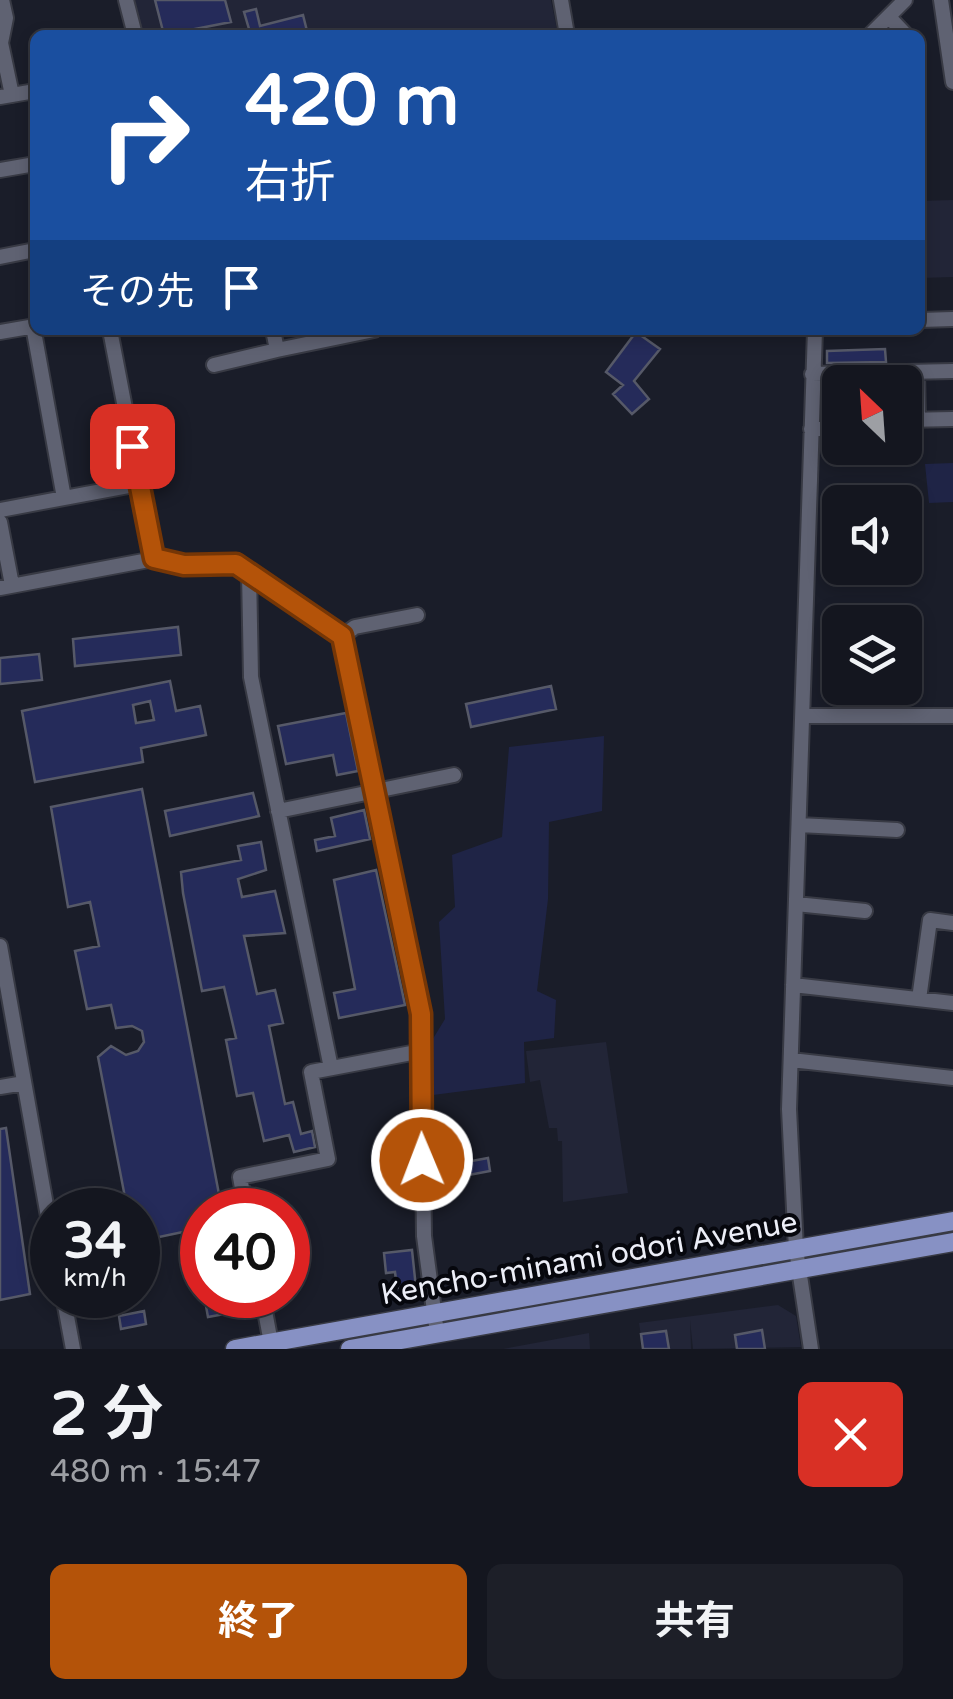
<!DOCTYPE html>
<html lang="ja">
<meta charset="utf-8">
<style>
body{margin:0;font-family:"Varela Round","Noto Sans JP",sans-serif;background:#1d1f28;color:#f1f3f6;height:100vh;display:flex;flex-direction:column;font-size:38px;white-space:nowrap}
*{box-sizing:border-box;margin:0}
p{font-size:32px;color:#9d9fa4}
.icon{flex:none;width:55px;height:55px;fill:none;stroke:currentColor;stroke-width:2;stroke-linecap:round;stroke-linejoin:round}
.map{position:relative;height:1349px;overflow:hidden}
.panel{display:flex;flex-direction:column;background:#14161f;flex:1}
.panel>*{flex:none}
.banner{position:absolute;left:30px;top:30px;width:895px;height:305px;border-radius:15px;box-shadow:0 5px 15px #0003,0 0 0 2px #33353d;background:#1a4fa0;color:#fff;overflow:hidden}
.needle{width:65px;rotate:335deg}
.controls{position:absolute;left:822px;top:365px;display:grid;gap:20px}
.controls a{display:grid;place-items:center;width:100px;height:100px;border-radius:15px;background:#14161f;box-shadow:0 5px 15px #0003,0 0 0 2px #33353d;font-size:50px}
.speed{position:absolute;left:30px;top:1188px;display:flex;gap:20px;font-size:50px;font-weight:700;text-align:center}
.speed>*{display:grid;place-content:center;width:130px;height:130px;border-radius:50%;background:#14161f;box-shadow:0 5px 15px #0003,0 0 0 2px #33353d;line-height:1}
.speed small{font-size:25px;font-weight:400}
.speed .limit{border:15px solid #d22;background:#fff;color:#111}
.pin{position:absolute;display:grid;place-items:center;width:85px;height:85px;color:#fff;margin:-42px;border-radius:20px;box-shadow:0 5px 15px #0006}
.me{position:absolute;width:110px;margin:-55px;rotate:359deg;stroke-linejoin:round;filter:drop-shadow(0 0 8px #0008)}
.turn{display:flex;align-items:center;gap:35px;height:210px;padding:0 50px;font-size:45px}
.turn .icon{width:130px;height:130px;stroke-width:2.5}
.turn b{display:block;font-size:70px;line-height:85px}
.then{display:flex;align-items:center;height:95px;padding:0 50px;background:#0003;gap:20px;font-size:38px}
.round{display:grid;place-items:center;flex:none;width:105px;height:105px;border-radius:15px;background:#1d1f28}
.summary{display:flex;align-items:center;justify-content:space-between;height:170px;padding:0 50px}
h1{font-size:60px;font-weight:700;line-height:75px}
.button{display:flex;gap:20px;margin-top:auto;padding:20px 50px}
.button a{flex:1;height:115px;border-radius:15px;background:#b45309;color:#fff;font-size:40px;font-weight:700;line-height:115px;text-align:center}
.button a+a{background:#1d1f28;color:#f1f3f6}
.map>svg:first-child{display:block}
.built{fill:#222537}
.green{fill:#1f2446}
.building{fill:#252b5a;stroke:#565968;stroke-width:2.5;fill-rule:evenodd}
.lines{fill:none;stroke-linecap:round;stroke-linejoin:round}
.minor-casing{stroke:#383a44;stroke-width:18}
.major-casing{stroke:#383a44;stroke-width:21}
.minor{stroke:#5f6272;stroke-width:14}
.major{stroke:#8791c4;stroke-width:18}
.route-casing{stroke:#753606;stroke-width:25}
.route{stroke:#b45309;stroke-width:18}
.labels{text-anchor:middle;stroke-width:8;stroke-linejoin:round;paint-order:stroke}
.street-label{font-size:30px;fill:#eceef7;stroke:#06070d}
</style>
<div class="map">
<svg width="953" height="1349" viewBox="0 0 953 1349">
<rect width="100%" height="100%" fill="#1a1d29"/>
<path class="built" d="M 135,0 L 551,0 L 558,35 L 143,35 Z
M 953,200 L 953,277 L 920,278 L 920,201 Z
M 606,1042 L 628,1193 L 563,1202 L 562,1141 L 558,1141 L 557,1128 L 549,1128 L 540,1080 L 530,1082 L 526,1051 Z
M 778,1305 L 796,1316 L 801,1347 L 693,1349 L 690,1320 L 691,1349 L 643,1349 L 639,1323 Z
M 589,1333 L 590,1349 L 503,1349 Z"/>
<path class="green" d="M 953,463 L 953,502 L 929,503 L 925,464 Z
M 604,736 L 602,811 L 549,822 L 548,899 L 537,991 L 556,1000 L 554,1038 L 524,1042 L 525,1083 L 433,1095 L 431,1042 L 445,1019 L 439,922 L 455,907 L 452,855 L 502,837 L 509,747 Z"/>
<path class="building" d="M 155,0 L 225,0 L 231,22 L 164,35 Z
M 256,9 L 260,26 L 303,15 L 308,35 L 238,35 L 249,29 L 244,12 Z
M 636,332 L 660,349 L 634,381 L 649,399 L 632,414 L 613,394 L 623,385 L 606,372 Z
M 885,349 L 886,362 L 827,363 L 827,351 Z
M 178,627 L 181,655 L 75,666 L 73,639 Z
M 39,654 L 42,680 L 0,684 L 0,658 Z
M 170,681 L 176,711 L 200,706 L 206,735 L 141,748 L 143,762 L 35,782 L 22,711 ZM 150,701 L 154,720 L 136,723 L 133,705 Z
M 551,686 L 556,709 L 471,727 L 466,704 Z
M 346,713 L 358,771 L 337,775 L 333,755 L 286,764 L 278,726 Z
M 142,789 L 222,1210 L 202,1210 L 202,1228 L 140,1241 L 138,1210 L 120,1210 L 117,1194 L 124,1192 L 98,1057 L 111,1046 L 126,1055 L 138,1051 L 144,1042 L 142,1031 L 132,1026 L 116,1028 L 111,1005 L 87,1009 L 75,951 L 99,946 L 90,902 L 68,907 L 51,807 Z
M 253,793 L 259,816 L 170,836 L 165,811 Z
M 364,810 L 370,839 L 317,851 L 315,840 L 335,836 L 331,818 Z
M 261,842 L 266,870 L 238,879 L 242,897 L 275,891 L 285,933 L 244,936 L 257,994 L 275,990 L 283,1023 L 269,1026 L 285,1104 L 293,1102 L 301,1134 L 312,1131 L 315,1147 L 294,1152 L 289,1135 L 264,1141 L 253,1093 L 237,1096 L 226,1040 L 236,1038 L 224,987 L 202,991 L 183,893 L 181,872 L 241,860 L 238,846 Z
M 376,870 L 405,1005 L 339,1018 L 334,993 L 355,989 L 334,880 Z
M 6,1128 L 30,1294 L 0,1300 L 0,1129 Z
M 488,1158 L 490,1171 L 442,1180 L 439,1167 Z
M 412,1250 L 416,1288 L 402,1289 L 397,1287 L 395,1272 L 386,1273 L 384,1253 Z
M 204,1295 L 238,1295 L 241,1311 L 208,1317 Z
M 144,1311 L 146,1324 L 121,1329 L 119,1316 Z
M 762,1330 L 765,1349 L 737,1349 L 735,1335 Z
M 666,1331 L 669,1349 L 643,1349 L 641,1334 Z"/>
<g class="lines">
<defs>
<path id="minor" d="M 2,0 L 6,18 L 1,43 L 12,95
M 126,0 L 135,35
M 561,0 L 567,35
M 941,0 L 953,82
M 889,17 L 906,35
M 870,35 L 905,0
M 0,97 L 35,91
M 0,170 L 35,164
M 0,257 L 35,250
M 920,320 L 953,319
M 33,326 L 64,498
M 110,330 L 154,559 L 184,565 L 237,564 L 342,636 L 421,1014 L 424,1236 L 437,1333
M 273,330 L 277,350 L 374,330
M 0,332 L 35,326
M 214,365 L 277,350
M 917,372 L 918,420
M 812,374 L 953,371
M 905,420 L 953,419
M 811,429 L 840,429
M 0,510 L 139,484
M 0,522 L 12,585
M 249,572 L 251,677 L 331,1068
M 0,588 L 154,559
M 342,636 L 355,627 L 417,615
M 803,716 L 953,716
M 278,811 L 454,775
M 799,825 L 897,830
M 796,904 L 865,911
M 0,946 L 52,1239
M 793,985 L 953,1003
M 919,999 L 930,920 L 953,923
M 791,1060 L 953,1078
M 0,1087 L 24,1083
M 246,1210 L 240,1177 L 328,1159 L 311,1072 L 422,1051
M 63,1295 L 73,1349
M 262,1295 L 271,1343
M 811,1349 L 796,1249 L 789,1109 L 815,330"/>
<path id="major" d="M 235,1349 L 953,1221
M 350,1349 L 953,1242"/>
</defs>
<use href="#minor" class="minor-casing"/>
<use href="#major" class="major-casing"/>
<use href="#minor" class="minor"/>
<use href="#major" class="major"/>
</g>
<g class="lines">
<defs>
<path id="route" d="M 132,446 L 154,558 L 184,565 L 236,564 L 342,636 L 421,1014 L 422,1160"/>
</defs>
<use href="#route" class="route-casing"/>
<use href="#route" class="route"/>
</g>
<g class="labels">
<g class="street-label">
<text transform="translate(589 1258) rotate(-10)" y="10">Kencho-minami odori Avenue</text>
</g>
</g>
</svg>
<div class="controls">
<a><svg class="needle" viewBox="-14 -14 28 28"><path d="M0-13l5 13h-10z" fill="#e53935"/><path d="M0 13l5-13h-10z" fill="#9d9fa4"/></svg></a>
<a><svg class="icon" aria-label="sound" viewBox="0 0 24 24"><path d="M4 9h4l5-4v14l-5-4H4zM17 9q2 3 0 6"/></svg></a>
<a><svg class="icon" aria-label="layers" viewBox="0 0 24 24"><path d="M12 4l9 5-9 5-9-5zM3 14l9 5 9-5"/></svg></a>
</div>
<div class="speed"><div>34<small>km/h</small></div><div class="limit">40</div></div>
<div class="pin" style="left:132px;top:446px;background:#d93025"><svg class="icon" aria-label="arrive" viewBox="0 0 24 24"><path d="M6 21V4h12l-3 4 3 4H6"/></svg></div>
<svg class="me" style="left:422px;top:1160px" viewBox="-20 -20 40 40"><circle r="17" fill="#b45309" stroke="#fff" stroke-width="3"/><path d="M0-11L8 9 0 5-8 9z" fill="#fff"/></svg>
<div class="banner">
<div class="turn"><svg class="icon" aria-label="right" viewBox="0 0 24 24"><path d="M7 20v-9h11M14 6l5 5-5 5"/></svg><div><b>420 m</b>右折</div></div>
<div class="then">その先<svg class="icon" aria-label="arrive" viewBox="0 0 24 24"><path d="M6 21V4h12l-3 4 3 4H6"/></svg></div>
</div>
</div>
<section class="panel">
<div class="summary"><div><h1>2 分</h1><p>480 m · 15:47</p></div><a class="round" style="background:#d93025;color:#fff"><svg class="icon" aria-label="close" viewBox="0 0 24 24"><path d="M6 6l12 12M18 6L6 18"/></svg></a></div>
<div class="button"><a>終了</a><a>共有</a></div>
</section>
